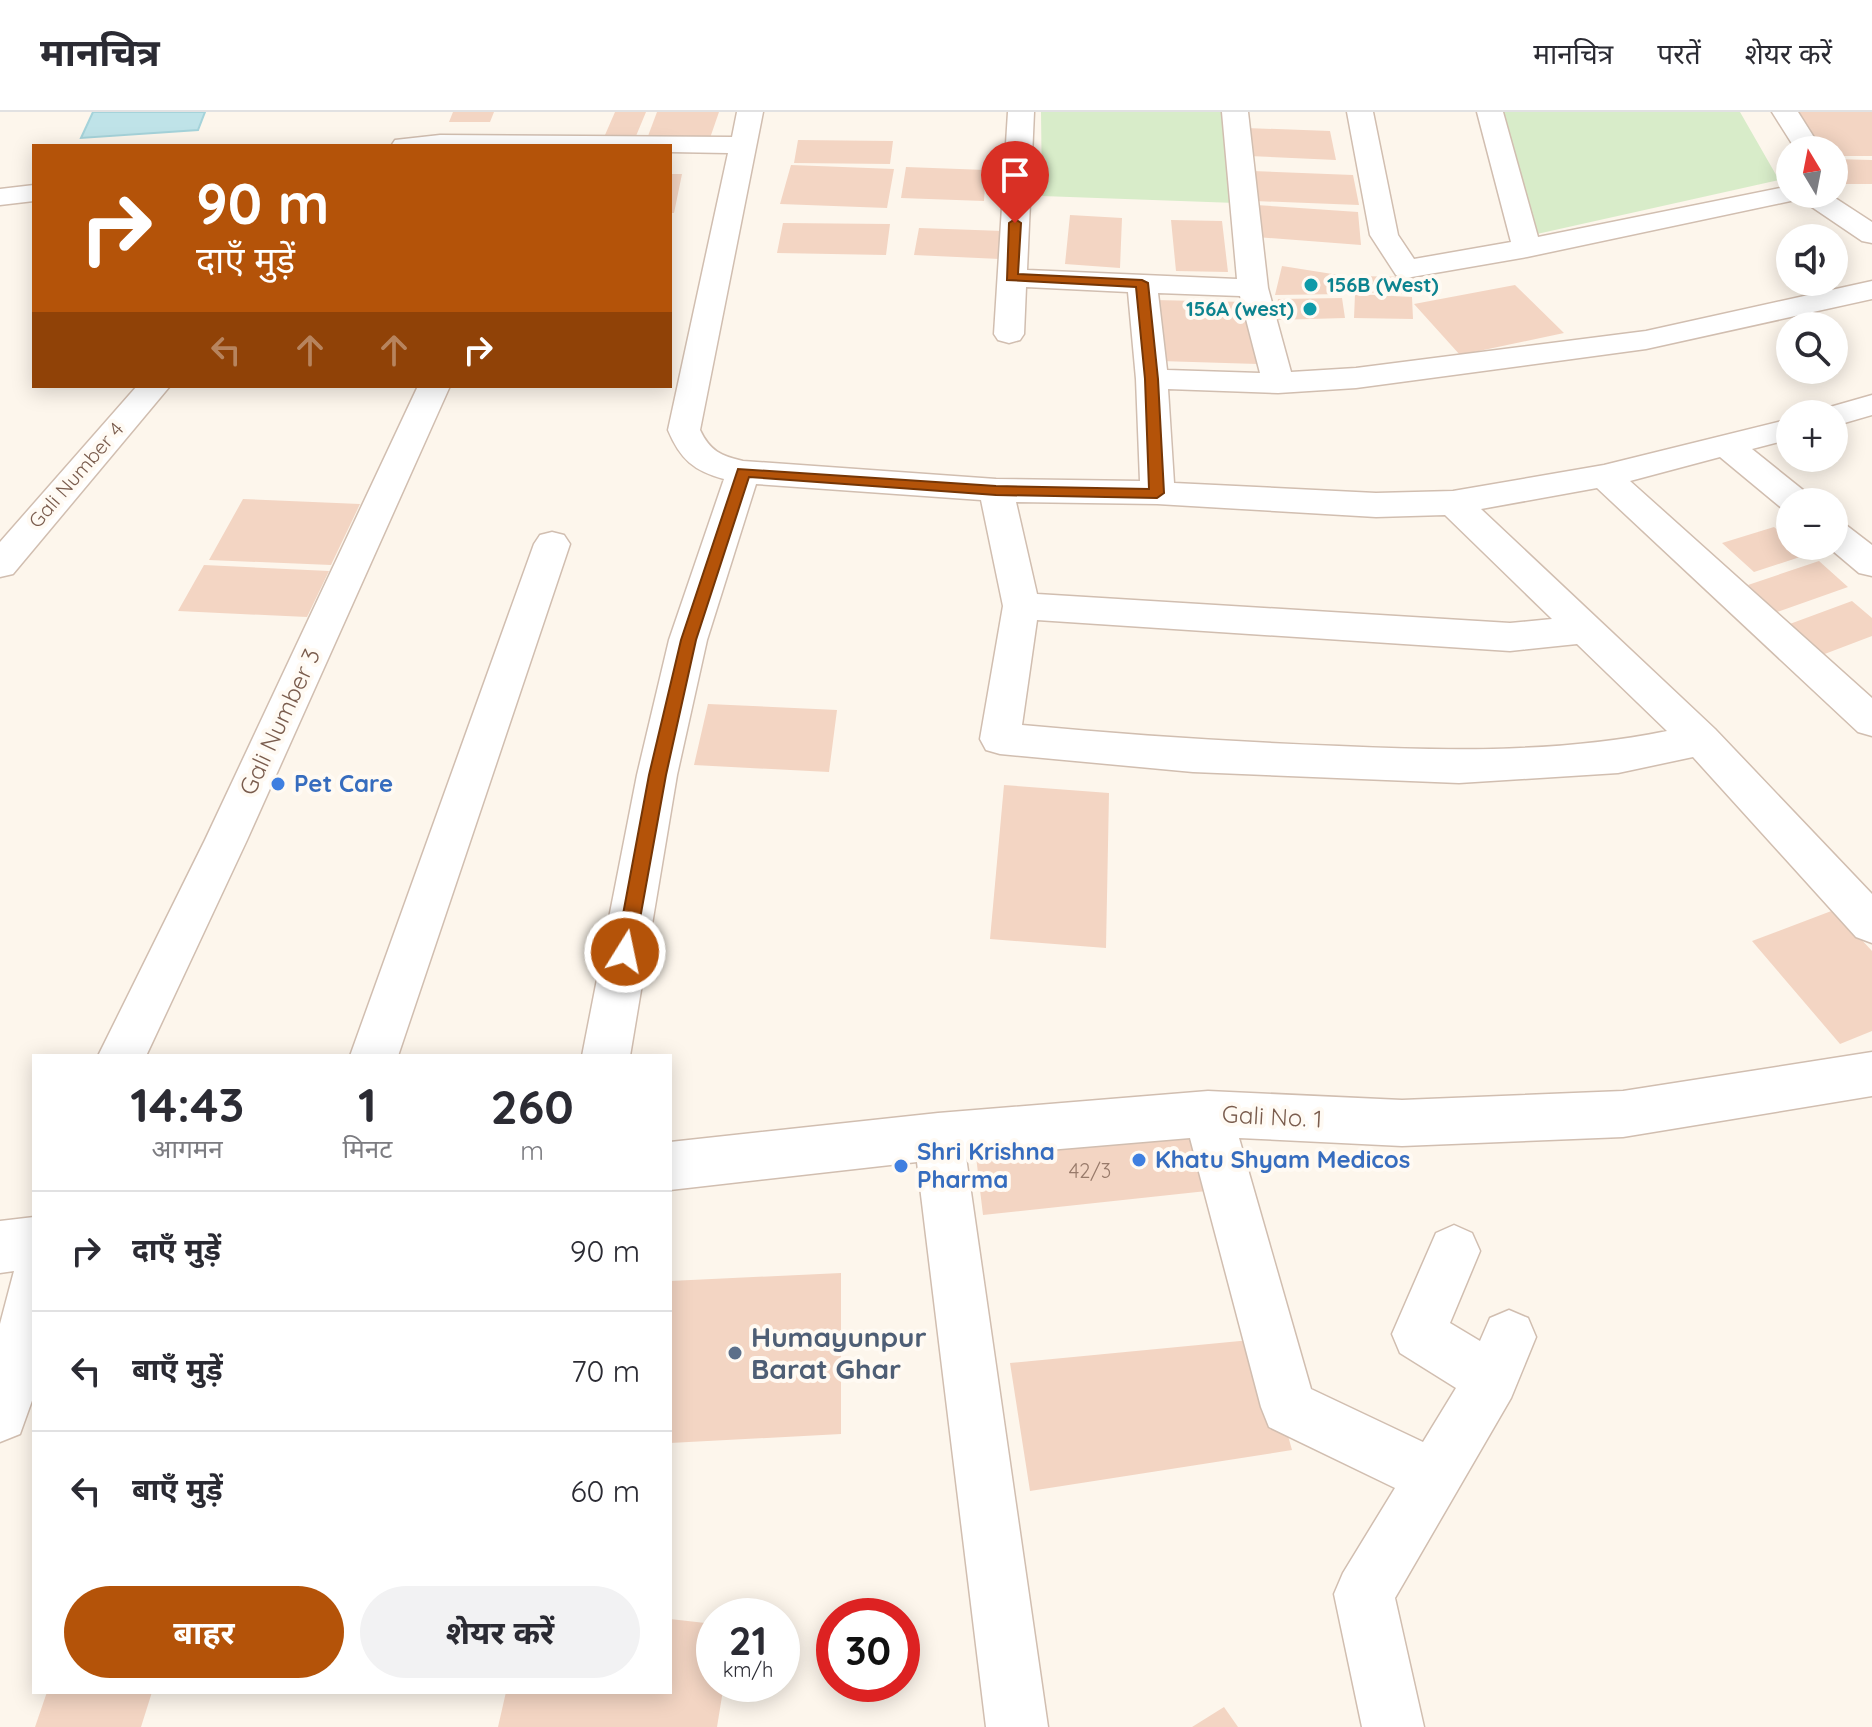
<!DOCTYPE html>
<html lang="hi">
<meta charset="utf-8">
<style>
body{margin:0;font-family:Quicksand,"Noto Sans Devanagari",sans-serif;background:#f2f2f3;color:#2b2b33;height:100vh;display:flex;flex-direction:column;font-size:30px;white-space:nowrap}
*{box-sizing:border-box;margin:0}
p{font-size:26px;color:#7c7c81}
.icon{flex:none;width:44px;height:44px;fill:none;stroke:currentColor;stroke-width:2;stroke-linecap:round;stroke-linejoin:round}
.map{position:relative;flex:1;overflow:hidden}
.panel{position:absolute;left:32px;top:942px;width:640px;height:640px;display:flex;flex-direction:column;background:#fff;border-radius:0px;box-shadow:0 4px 20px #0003}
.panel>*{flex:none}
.hud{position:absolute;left:32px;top:32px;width:640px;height:244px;border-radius:0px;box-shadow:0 4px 20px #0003;background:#b45309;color:#fff;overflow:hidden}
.needle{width:52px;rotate:350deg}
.controls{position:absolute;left:1776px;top:24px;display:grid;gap:16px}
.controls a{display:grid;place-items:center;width:72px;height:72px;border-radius:50%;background:#fff;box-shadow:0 4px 20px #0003;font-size:40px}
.speed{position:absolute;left:696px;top:1486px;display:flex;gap:16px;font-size:40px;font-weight:700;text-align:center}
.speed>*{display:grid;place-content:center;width:104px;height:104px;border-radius:50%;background:#fff;box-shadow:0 4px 20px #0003;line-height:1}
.speed small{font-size:20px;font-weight:400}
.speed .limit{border:12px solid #d22;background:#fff;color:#111}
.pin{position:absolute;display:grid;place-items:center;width:68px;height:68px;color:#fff;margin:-82px -34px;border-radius:50% 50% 50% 0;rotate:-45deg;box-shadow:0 0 8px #0007}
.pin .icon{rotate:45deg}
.me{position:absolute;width:88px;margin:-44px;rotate:10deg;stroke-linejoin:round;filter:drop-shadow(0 0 6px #0008)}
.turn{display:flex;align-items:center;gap:28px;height:168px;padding:0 32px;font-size:36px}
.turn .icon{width:104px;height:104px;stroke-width:2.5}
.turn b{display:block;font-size:56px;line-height:68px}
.lanes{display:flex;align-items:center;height:76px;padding:0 32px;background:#0003;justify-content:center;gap:40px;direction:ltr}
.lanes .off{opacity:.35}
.eta{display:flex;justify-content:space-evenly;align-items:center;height:136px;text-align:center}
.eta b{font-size:48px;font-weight:700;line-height:56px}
.button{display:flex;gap:16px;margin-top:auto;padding:16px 32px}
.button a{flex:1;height:92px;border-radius:48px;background:#b45309;color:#fff;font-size:32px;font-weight:700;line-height:92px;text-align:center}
.button a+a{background:#f2f2f3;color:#2b2b33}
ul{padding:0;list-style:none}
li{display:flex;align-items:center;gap:24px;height:120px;padding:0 32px;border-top:2px solid #e1e1e2}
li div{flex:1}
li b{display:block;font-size:30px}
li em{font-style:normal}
header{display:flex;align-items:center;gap:48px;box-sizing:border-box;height:112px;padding:0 40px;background:#fff;border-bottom:2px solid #e1e1e2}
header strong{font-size:38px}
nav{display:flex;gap:44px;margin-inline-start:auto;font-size:28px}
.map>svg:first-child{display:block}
.green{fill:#d8ecc9}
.water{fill:#bfe3e8;stroke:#a5d3da;stroke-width:2}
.building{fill:#f3d5c3}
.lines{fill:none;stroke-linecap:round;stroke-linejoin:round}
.street-casing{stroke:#d1beb0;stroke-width:3}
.street{fill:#fff;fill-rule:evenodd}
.route{fill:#b45309;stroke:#753606;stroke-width:2}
.culture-dot{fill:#0f9aa8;stroke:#fffaf3;stroke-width:3}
.shop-dot{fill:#3f7fe0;stroke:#fffaf3;stroke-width:3}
.service-dot{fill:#5c6f8a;stroke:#fffaf3;stroke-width:3}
.labels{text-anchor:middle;stroke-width:8;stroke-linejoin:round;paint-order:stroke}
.far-culture-label{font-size:20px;font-weight:bold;fill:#0d838f;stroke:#fffaf3;text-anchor:start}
.far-street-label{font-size:20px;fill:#7a5c4d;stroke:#fffaf3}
.number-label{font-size:20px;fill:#987a6a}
.street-label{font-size:24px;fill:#7a5c4d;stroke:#fffaf3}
.shop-label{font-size:24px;font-weight:bold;fill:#366cbe;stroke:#fffaf3;text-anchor:start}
.near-service-label{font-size:28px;font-weight:bold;fill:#4e5e75;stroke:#fffaf3;text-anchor:start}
</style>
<header>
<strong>मानचित्र</strong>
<nav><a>मानचित्र</a><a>परतें</a><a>शेयर करें</a></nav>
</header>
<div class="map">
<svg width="1872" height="1615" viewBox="0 0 1872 1615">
<rect width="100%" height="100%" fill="#fdf6ec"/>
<path class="green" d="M 1041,0 L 1225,0 L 1236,91 L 1042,84 Z
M 1502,0 L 1740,0 L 1779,68 L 1528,124 Z"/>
<path class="water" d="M 93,0 L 205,0 L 198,18 L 81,26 Z"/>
<path class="building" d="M 453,0 L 494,0 L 490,10 L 449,10 Z
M 615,0 L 646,0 L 636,24 L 605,23 Z
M 657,0 L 719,0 L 710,26 L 648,24 Z
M 1793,0 L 1872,0 L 1872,44 L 1834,44 L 1834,38 L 1823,38 Z
M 1246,16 L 1330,19 L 1336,48 L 1249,44 Z
M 798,28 L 893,29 L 890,52 L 794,51 Z
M 1834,47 L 1872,48 L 1872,72 L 1846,72 L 1834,54 Z
M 791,53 L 894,57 L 887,96 L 780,92 Z
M 906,55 L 986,58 L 984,89 L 901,86 Z
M 1252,59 L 1353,63 L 1359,93 L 1255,89 Z
M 670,62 L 682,62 L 674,101 L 670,101 Z
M 1256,93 L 1358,100 L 1361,133 L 1256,125 Z
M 1070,103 L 1122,106 L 1120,156 L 1065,152 Z
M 1171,108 L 1222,109 L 1228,160 L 1176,159 Z
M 783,111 L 890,112 L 886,143 L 777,141 Z
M 919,116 L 1003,119 L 1000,147 L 914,143 Z
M 1282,154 L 1345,164 L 1345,182 L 1275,183 Z
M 1353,164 L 1414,165 L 1416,182 L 1353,180 Z
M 1515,173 L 1564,221 L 1460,243 L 1414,192 Z
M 1355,182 L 1412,185 L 1413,207 L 1354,206 Z
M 1342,186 L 1345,206 L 1275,208 L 1278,187 Z
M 1154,188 L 1248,190 L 1258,252 L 1160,249 Z
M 243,387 L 360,392 L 331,453 L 209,448 Z
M 1774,415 L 1790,428 L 1790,434 L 1796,434 L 1806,443 L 1754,460 L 1722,431 Z
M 1819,449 L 1848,475 L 1777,500 L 1748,473 Z
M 204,453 L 329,459 L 307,505 L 178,499 Z
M 1852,489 L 1872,506 L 1872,524 L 1822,543 L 1787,513 Z
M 708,592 L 837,598 L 829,660 L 694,653 Z
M 1004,673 L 1109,681 L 1106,836 L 990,827 Z
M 1834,798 L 1872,839 L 1872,919 L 1840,932 L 1752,829 Z
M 1199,1015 L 1216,1078 L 983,1103 L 975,1036 Z
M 841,1161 L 841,1322 L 670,1331 L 670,1169 Z
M 1261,1227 L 1292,1338 L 1030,1379 L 1010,1251 Z
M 670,1507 L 714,1512 L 714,1572 L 724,1572 L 717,1615 L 498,1615 L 506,1580 L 670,1580 Z
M 47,1580 L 152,1580 L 141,1615 L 35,1615 Z
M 1224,1595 L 1238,1615 L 1192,1615 Z"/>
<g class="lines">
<defs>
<path id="street" d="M 737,0 L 763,0 L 700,318 C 710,339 721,344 743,349 L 996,367 L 1140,369 L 1136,267 L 1128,180 L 1026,175 L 1024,222 L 1020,228 L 1009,231 L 998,228 L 994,222 L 1008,0 L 1034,0 L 1027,158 L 1237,167 L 1222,0 L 1248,0 L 1268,176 L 1291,260 L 1356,256 L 1646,219 L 1872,169 L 1872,187 L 1646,237 L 1356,276 L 1278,281 L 1168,277 L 1174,371 L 1376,381 L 1453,379 L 1604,353 L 1790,307 L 1790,327 L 1752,337 L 1808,382 L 1813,390 L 1790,390 L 1790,400 L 1784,398 L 1720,345 L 1630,369 L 1872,586 L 1872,624 L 1858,620 L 1597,376 L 1481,397 L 1715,617 L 1872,782 L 1872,831 L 1856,825 L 1693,645 L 1618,661 L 1459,671 L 1193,660 L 1000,642 L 986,638 L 980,627 L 1003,494 L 981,388 L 756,372 L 707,528 L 677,663 L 630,944 L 582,944 L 637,663 L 669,528 L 724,367 C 694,359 680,347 668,318 L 728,41 L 670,40 L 670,34 L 391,34 L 395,28 L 440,23 L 732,25 ZM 1158,181 L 1240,184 L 1260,261 L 1167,258 ZM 1016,390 L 1157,392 L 1376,405 L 1445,403 L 1552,507 L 1510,511 L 1037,482 ZM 1037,508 L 1510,539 L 1577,532 L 1667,619 C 1559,641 1448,639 1339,634 C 1233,630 1128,623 1022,613 Z
M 1347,0 L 1373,0 L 1398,123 L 1414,147 L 1511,130 L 1477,0 L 1503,0 L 1538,125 L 1790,74 L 1790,82 L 1829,82 L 1872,110 L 1872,131 L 1862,129 L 1800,87 L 1527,145 L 1406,166 L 1396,163 L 1370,123 Z
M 1772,0 L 1798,0 L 1822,38 L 1796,38 Z
M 34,73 L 34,89 L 0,93 L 0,77 Z
M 137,274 L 170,274 L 13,462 L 0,465 L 0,430 Z
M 418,274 L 450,274 L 247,728 L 146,944 L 98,944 L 205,728 Z
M 1872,283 L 1872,303 L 1834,314 L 1834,302 L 1819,302 L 1823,297 Z
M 1834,409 L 1846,413 L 1872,433 L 1872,464 L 1859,461 L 1827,434 L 1834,434 Z
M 552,420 L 564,423 L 570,432 L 398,944 L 350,944 L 534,432 L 540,423 Z
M 1872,940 L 1872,984 L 1623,1025 L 1402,1034 L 1239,1026 L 1311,1277 L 1423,1330 L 1456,1276 L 1400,1241 L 1392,1222 L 1436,1121 L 1454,1113 L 1472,1121 L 1480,1139 L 1450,1211 L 1480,1229 L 1490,1206 L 1509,1198 L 1528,1206 L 1536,1225 L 1511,1286 L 1395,1486 L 1424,1615 L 1362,1615 L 1334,1482 L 1343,1461 L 1395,1376 L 1269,1315 L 1261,1295 L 1190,1026 L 966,1045 L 1048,1615 L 986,1615 L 917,1050 L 670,1078 L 670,1030 L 938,1001 L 1208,979 L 1402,988 L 1623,979 Z
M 34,1105 L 34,1283 L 20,1322 L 0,1330 L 0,1212 L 14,1159 L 0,1161 L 0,1109 Z"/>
</defs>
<use href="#street" class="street-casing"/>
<use href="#street" class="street"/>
</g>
<path class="route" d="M 1015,107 L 1021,111 L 1018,162 L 1142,168 L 1148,171 L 1158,267 L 1164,381 L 1157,386 L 996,383 L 749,365 L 696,528 L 666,663 L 634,840 L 631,846 L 618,846 L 616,840 L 649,663 L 681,528 L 738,357 L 996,374 L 1149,377 L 1145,267 L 1136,175 L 1007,168 L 1009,111 Z"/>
<g class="culture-dot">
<circle cx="1311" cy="173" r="8"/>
<circle cx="1310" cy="197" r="8"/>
</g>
<g class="shop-dot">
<circle cx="278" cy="672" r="8"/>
<circle cx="1139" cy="1048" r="8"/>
<circle cx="901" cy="1054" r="8"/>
</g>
<circle class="service-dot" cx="735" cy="1241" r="8"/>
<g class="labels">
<g class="far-culture-label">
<text x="1327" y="180">156B (West)</text>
<text x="1294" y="204" text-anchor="end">156A (west)</text>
</g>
<g class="far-street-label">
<text transform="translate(76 363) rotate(-49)" y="7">Gali Number 4</text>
</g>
<g class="number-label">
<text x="1090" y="1066">42/3</text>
</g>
<g class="street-label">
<text transform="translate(280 610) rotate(-65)" y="8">Gali Number 3</text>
<text transform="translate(1272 1005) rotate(3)" y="8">Gali No. 1</text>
</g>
<g class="shop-label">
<text x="294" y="680">Pet Care</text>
<text x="917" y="1048">Shri Krishna<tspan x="917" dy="28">Pharma</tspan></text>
<text x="1155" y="1056">Khatu Shyam Medicos</text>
</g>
<g class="near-service-label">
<text x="751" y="1235">Humayunpur<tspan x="751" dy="32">Barat Ghar</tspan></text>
</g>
</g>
</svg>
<div class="controls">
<a><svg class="needle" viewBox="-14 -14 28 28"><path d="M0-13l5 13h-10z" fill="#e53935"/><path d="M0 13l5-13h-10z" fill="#7c7c81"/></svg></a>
<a><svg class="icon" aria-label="sound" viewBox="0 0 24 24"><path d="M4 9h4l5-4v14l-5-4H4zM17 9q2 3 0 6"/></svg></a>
<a><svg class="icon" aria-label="search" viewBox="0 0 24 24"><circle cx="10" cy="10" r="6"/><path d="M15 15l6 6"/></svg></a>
<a>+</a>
<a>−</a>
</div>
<div class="speed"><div>21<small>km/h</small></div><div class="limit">30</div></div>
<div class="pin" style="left:1015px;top:111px;background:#d93025"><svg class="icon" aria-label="arrive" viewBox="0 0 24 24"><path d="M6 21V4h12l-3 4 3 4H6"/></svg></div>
<svg class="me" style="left:625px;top:840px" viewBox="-20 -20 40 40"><circle r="17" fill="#b45309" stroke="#fff" stroke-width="3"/><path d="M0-11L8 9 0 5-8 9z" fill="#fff"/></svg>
<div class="hud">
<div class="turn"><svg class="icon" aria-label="right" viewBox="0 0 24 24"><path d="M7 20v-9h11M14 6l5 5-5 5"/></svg><div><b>90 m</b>दाएँ मुड़ें</div></div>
<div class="lanes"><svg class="icon off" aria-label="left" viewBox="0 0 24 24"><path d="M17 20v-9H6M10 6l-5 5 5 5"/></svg><svg class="icon off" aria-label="ahead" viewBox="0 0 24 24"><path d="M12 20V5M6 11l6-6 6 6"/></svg><svg class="icon off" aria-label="ahead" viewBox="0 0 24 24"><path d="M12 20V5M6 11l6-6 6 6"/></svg><svg class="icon" aria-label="right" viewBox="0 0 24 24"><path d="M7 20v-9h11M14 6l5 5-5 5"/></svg></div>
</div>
<section class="panel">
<div class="eta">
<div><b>14:43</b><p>आगमन</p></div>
<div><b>1</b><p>मिनट</p></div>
<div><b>260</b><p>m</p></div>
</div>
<ul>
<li><svg class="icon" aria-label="right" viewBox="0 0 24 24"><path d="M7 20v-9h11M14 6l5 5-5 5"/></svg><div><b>दाएँ मुड़ें</b></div><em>90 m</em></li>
<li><svg class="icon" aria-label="left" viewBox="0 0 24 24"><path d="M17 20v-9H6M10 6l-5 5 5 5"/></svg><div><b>बाएँ मुड़ें</b></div><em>70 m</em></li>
<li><svg class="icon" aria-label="left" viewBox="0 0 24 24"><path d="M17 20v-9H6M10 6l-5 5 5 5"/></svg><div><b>बाएँ मुड़ें</b></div><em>60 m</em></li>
</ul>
<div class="button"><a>बाहर</a><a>शेयर करें</a></div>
</section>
</div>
